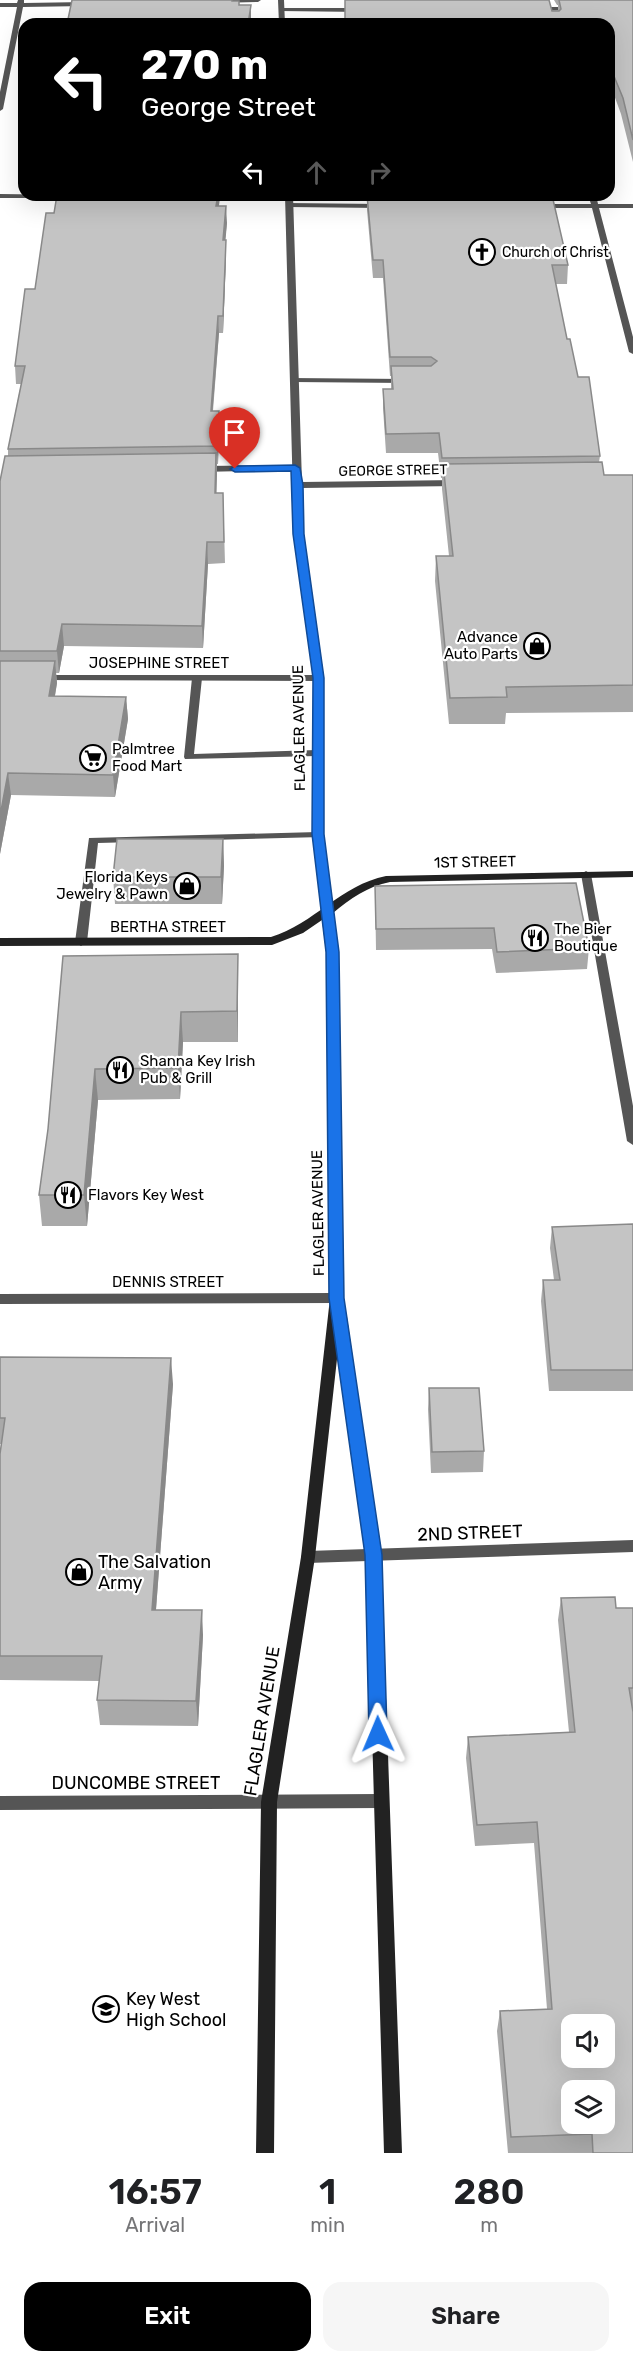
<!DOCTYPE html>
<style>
body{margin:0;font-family:Rubik,sans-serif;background:#f6f6f6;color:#202124;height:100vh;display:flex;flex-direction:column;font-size:22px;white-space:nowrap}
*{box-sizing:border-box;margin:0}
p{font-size:20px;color:#757577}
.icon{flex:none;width:33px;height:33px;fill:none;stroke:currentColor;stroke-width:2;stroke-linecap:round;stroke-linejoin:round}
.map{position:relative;height:2153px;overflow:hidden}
.drawer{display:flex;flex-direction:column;background:#fff;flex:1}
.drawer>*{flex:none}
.top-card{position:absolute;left:18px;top:18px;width:597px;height:183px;border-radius:18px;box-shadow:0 6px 24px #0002;background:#000;color:#fff;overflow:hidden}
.controls{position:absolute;left:561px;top:2014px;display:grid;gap:12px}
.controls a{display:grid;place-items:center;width:54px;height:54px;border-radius:12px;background:#fff;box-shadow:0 6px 24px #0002;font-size:30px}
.pin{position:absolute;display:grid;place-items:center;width:51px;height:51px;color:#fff;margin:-62px -26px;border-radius:50% 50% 50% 0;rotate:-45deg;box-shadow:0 0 6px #0007}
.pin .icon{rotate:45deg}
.me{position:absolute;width:66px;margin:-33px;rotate:359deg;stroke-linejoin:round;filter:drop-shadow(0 0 4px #0008)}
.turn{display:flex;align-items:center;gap:21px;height:126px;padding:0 24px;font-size:27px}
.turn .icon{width:78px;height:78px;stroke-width:2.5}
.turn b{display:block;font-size:42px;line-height:51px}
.lanes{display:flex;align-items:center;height:57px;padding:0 24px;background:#0003;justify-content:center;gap:30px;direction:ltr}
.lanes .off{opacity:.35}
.eta{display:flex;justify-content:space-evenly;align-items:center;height:102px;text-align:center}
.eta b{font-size:36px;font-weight:600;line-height:42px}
.primary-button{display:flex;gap:12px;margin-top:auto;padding:12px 24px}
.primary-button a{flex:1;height:69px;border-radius:18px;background:#000;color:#fff;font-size:24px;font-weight:600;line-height:69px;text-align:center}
.primary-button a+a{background:#f6f6f6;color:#202124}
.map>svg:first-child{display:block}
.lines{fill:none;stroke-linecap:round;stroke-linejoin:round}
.service{fill:#555;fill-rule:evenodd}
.minor{fill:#555;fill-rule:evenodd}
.tertiary{fill:#555;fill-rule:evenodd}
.secondary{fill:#222;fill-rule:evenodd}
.wall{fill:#a9a9a9}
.shaded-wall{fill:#898989}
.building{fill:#c4c4c4;stroke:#898989;stroke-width:1.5;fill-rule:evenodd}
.route{fill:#1a73e8;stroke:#114b97;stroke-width:1.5}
.labels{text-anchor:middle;stroke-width:4.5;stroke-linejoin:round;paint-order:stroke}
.far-poi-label{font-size:14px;fill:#000;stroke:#fff;text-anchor:start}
.far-street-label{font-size:14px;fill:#000;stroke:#fff}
.poi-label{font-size:15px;fill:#000;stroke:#fff;text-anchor:start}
.street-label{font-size:15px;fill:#000;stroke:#fff}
.near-street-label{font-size:18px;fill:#000;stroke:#fff}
.near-poi-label{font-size:18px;fill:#000;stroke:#fff;text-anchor:start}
</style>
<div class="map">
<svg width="633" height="2153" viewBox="0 0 633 2153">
<rect width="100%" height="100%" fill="#fff"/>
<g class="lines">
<path class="service" d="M 290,378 L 406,379 L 410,381 L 406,383 L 293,382 L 290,382 Z
M 197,675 L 202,678 L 194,754 L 317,750 L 322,753 L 317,756 L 185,759 L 184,757 L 192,678 Z
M 318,832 L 322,833 L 323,835 L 322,837 L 98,843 L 87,942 L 81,946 L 75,942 L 89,838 Z
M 586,871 L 591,874 L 633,1106 L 633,1145 L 627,1141 L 581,874 Z"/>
<path class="minor" d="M 18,0 L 24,0 L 24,3 L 86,2 L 89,4 L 86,6 L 23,7 L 3,109 L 0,111 L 0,92 L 17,7 L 0,7 L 0,3 L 17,3 Z
M 215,0 L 261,0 L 258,2 L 217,3 Z
M 575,7 L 577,8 L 577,10 L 535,11 L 532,9 L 535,7 Z
M 282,8 L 362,8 L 365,10 L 362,12 L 280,11 L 279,10 Z
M 0,194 L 74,195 L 75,196 L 71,198 L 0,198 Z
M 588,195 L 596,195 L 598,204 L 633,204 L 633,208 L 599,208 L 633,337 L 633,354 L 629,352 L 592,208 L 540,208 L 536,206 L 540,204 L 591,204 Z
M 286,203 L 381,204 L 385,206 L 381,208 L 289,207 L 286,207 Z
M 295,465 L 298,466 L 298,470 L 200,472 L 196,469 L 200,466 Z
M 41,675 L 319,675 L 324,678 L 319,681 L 38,680 L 38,676 Z
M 337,1293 L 342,1294 L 344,1298 L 342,1302 L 337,1303 L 0,1304 L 0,1294 Z
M 633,1540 L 633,1552 L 308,1563 L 303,1561 L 301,1557 L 303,1553 L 308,1551 Z
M 380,1794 L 386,1796 L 388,1801 L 386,1806 L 380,1808 L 0,1810 L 0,1796 Z"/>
<path class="tertiary" d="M 278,0 L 284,0 L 285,24 L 279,24 Z
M 285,195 L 293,195 L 302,482 L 458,480 L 462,483 L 458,486 L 302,488 L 304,534 L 324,678 L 323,835 L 333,912 L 327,916 L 321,912 L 313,835 L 314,678 L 294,534 Z"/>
<path class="secondary" d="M 633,871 L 633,877 L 390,882 C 368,886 350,899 333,913 L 338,952 L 344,1298 L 342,1313 L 347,1317 L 381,1555 L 402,2153 L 384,2153 L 367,1555 L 338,1350 L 315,1557 L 277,1802 L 274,2153 L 256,2153 L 261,1802 L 301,1557 L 330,1298 L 326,952 L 322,920 L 303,933 L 272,945 L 0,946 L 0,938 L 271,937 C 314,924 341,885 386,876 Z"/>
</g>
<path class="wall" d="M 554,0 L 633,0 L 633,162 L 621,114 L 610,84 L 609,84 L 609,24 L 345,24 L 552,11 L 558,11 L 558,5 L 557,5 Z
M 57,195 L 220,195 L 219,206 L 227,223 L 225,240 L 226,257 L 223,333 L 219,333 L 213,411 L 219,429 L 218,464 L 217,464 L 216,493 L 223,493 L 225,563 L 208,564 L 203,648 L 64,646 L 59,673 L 56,673 L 57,683 L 55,696 L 126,697 L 128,719 L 115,797 L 11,795 L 0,854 L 0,481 L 8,456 L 8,449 L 21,384 L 16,384 L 15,366 L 54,213 Z
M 365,195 L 552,195 L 568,265 L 567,284 L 556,284 L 567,339 L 600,456 L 599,462 L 604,475 L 633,475 L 633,712 L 506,713 L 505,724 L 449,724 L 435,581 L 436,556 L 449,556 L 442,489 L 442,478 L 441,478 L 438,453 L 386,453 L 383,408 L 383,389 L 391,389 L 391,376 L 390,376 L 383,278 L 373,278 L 367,210 L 367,201 L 366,201 Z
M 223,839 L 224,866 L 222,904 L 115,904 L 113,877 Z
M 375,886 L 589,948 L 587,969 L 496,973 L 492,949 L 376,950 Z
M 238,954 L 238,1042 L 183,1042 L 180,1099 L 98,1100 L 87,1226 L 42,1226 L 39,1195 L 48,1129 L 63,956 Z
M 633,1224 L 633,1391 L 549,1391 L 541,1301 L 543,1280 L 554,1280 L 550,1248 L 552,1227 Z
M 0,1357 L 173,1384 L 156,1610 L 203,1635 L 198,1726 L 100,1725 L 97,1700 L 99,1681 L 0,1680 L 0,1454 L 1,1444 L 0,1444 Z
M 429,1388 L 484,1451 L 483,1472 L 431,1473 L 428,1409 Z
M 561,1598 L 616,1608 L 633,1608 L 633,2153 L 508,2153 L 497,2031 L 500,2011 L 547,2009 L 534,1843 L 475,1846 L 466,1758 L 468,1737 L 569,1732 L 558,1620 Z"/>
<path class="shaded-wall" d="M 251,5 L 251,24 L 248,24 Z
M 218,195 L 220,195 L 217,223 L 216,206 Z
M 226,206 L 227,223 L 224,257 L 223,240 Z
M 226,240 L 226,257 L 223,333 L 223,316 Z
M 218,316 L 219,333 L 211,429 L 211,411 Z
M 219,411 L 219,429 L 218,464 L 217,446 Z
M 216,453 L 217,474 L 216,515 L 215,493 Z
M 207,542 L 208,564 L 203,648 L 202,626 Z
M 62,624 L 64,646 L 59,673 L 57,651 Z
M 55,661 L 57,683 L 51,718 L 49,696 Z
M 126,697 L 128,719 L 115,797 L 113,775 Z
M 8,773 L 11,795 L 0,854 L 0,816 Z
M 223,839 L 224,866 L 222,904 L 221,877 Z
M 238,954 L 238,1042 L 237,1011 Z
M 181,1012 L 183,1042 L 180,1099 L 178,1068 Z
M 95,1069 L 98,1100 L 87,1226 L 84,1195 Z
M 171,1358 L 173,1384 L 154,1635 L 152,1610 Z
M 202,1610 L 203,1635 L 198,1726 L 196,1701 Z"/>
<path class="building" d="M 72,0 L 232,0 L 232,1 L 239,1 L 239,5 L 251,5 L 248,24 L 67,24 Z
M 345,0 L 549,0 L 552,11 L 559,11 L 561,9 L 559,0 L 633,0 L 633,140 L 623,98 L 611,69 L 609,69 L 609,24 L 345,24 Z
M 57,195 L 218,195 L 216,206 L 226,206 L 223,240 L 226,240 L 223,316 L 218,316 L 211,411 L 219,411 L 217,446 L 8,449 L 25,366 L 15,366 L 25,289 L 35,289 L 46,213 L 54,213 Z
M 367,195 L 552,195 L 568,265 L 552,265 L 567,339 L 570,339 L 578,377 L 589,377 L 600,456 L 442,458 L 439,433 L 386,434 L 383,389 L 393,389 L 391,366 L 431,366 L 437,361 L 431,357 L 390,357 L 383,260 L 373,260 Z
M 216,453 L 215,493 L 223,493 L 224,542 L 207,542 L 202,626 L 62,624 L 57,651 L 0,651 L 0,481 L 5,456 Z
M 602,462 L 604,475 L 633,475 L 633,685 L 506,687 L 507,697 L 450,698 L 436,556 L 453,556 L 443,464 Z
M 0,661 L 55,661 L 49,696 L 126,697 L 113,775 L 8,773 L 0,816 Z
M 117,839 L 223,839 L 221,877 L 113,877 Z
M 576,883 L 589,948 L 497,952 L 494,928 L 376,929 L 375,886 Z
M 238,954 L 237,1011 L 181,1012 L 178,1068 L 95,1069 L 84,1195 L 39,1195 L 48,1129 L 63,956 Z
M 633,1224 L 633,1370 L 551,1370 L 543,1280 L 560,1280 L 552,1227 Z
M 0,1357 L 171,1358 L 152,1610 L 202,1610 L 196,1701 L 97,1700 L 102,1656 L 0,1656 L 0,1454 L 5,1418 L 0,1418 Z
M 429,1388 L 479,1388 L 484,1451 L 432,1452 Z
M 615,1597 L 616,1608 L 633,1608 L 633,1688 L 629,1688 L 633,1712 L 633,2153 L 593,2153 L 592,2134 L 511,2137 L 500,2011 L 552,2009 L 537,1822 L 477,1825 L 468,1737 L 575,1732 L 561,1598 ZM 572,2025 L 604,2025 L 604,2058 L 572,2058 ZM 572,2091 L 604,2091 L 604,2124 L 572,2124 Z"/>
<path class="route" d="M 295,465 L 300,468 L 303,485 L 304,534 L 324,678 L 324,834 L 339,952 L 344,1298 L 382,1555 L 387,1734 L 385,1740 L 378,1742 L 372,1740 L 369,1734 L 365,1555 L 329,1298 L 326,952 L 312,834 L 313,678 L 293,534 L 291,471 L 235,472 L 230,469 L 235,466 Z"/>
<defs>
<symbol id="church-ring" viewBox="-11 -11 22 22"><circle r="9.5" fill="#fff" stroke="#000" stroke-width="1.5"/><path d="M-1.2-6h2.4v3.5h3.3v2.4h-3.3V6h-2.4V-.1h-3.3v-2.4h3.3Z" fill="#000"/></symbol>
<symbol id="shop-ring" viewBox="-11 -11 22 22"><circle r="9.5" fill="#fff" stroke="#000" stroke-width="1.5"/><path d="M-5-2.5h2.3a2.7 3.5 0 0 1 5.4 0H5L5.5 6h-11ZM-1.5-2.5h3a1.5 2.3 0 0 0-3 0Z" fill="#000"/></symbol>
<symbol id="supermarket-ring" viewBox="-11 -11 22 22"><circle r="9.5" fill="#fff" stroke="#000" stroke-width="1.5"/><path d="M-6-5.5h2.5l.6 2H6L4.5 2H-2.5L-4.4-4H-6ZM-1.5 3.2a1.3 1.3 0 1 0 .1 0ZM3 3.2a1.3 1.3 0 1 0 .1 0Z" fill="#000"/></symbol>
<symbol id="restaurant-ring" viewBox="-11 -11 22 22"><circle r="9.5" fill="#fff" stroke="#000" stroke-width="1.5"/><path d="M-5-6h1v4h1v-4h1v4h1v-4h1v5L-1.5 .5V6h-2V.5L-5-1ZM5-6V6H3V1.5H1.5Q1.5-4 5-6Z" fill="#000"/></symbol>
<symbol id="school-ring" viewBox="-11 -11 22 22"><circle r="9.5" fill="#fff" stroke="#000" stroke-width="1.5"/><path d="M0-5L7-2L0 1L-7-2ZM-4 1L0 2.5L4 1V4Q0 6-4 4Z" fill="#000"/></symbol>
</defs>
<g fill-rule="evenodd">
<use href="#church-ring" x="467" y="237" width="30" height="30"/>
<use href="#shop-ring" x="522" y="631" width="30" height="30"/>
<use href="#supermarket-ring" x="78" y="743" width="30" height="30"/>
<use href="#shop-ring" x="172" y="871" width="30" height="30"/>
<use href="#restaurant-ring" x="520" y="923" width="30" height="30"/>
<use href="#restaurant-ring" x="105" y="1055" width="30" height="30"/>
<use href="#restaurant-ring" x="53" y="1180" width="30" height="30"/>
<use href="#shop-ring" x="64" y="1557" width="30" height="30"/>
<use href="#school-ring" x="91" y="1994" width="30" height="30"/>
</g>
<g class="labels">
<g class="far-poi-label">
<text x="502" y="257">Church of Christ</text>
</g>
<g class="far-street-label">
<text transform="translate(393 470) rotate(-1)" y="5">GEORGE STREET</text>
</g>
<g class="poi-label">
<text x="518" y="642" text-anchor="end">Advance<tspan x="518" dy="17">Auto Parts</tspan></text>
<text x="112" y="754">Palmtree<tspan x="112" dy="17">Food Mart</tspan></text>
<text x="168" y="882" text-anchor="end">Florida Keys<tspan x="168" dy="17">Jewelry &amp; Pawn</tspan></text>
<text x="554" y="934">The Bier<tspan x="554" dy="17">Boutique</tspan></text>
<text x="140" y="1066">Shanna Key Irish<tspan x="140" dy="17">Pub &amp; Grill</tspan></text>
<text x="88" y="1200">Flavors Key West</text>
</g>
<g class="street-label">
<text x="159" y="668">JOSEPHINE STREET</text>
<text transform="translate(299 728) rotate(-91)" y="5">FLAGLER AVENUE</text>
<text transform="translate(475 862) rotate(-1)" y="5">1ST STREET</text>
<text x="168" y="932">BERTHA STREET</text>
<text transform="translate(318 1213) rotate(-91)" y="5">FLAGLER AVENUE</text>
<text x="168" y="1287">DENNIS STREET</text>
</g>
<g class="near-street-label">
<text transform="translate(470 1533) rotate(-2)" y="6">2ND STREET</text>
<text transform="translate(262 1721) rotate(-81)" y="6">FLAGLER AVENUE</text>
<text x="136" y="1789">DUNCOMBE STREET</text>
</g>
<g class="near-poi-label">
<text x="98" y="1568">The Salvation<tspan x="98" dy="21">Army</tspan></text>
<text x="126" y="2005">Key West<tspan x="126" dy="21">High School</tspan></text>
</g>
</g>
</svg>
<div class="controls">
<a><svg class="icon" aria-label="sound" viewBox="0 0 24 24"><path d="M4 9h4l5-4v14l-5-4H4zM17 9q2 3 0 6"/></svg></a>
<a><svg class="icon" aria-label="layers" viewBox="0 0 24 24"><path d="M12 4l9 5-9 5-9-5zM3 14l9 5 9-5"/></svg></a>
</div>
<div class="pin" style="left:235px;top:469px;background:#d93025"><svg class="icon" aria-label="arrive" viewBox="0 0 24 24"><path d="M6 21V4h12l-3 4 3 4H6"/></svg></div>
<svg class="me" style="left:378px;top:1734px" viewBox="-20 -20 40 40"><path d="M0-17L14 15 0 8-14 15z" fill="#1a73e8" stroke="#fff" stroke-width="4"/></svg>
<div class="top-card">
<div class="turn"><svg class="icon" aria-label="left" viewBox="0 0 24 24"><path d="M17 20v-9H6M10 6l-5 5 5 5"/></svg><div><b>270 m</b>George Street</div></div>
<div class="lanes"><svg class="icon" aria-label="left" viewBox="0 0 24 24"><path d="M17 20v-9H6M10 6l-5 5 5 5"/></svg><svg class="icon off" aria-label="ahead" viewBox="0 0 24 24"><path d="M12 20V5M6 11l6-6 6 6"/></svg><svg class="icon off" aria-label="right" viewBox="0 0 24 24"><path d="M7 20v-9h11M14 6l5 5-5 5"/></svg></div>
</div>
</div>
<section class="drawer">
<div class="eta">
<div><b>16:57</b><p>Arrival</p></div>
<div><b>1</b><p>min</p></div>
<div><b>280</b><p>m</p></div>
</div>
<div class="primary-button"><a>Exit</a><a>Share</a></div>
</section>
